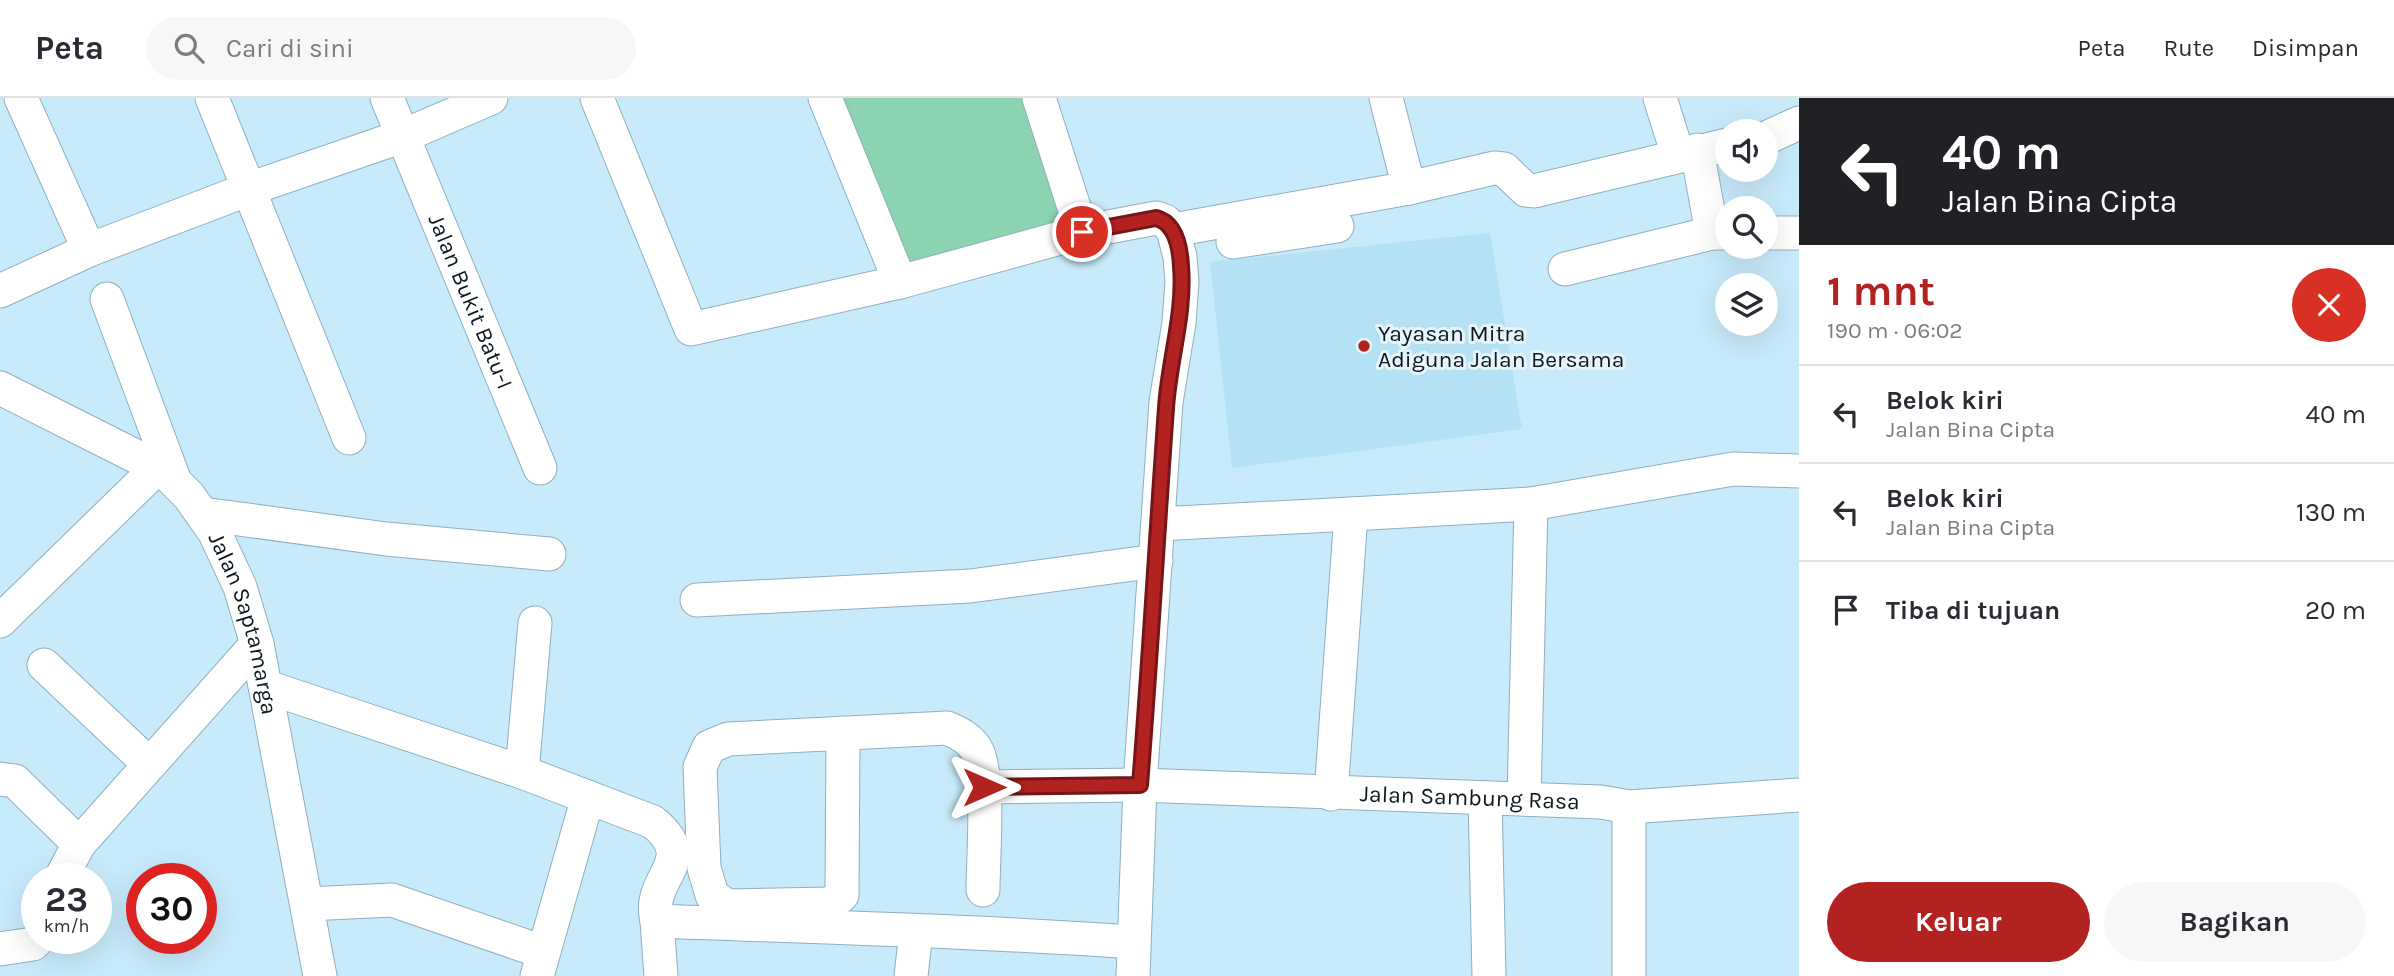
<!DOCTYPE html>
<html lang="id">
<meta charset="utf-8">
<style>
body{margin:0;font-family:Karla,sans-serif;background:#f7f7f7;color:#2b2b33;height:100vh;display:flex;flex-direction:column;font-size:26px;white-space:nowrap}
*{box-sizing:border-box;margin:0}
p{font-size:23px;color:#7c7c81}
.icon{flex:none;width:38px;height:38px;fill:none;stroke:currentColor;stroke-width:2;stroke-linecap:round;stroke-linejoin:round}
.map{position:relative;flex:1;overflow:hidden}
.drawer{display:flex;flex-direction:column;background:#fff;width:595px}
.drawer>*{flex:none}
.banner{background:#202124;color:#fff;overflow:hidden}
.tools{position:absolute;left:1715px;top:21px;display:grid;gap:14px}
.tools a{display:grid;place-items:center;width:63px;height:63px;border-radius:50%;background:#fff;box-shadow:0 7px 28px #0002;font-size:35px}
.speed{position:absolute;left:21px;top:765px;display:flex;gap:14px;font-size:35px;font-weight:700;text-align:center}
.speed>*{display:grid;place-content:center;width:91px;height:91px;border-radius:50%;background:#fff;box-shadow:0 7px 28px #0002;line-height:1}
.speed small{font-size:18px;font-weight:400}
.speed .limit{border:10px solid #d22;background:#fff;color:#111}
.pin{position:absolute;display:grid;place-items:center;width:60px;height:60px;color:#fff;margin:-30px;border:4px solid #fff;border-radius:50%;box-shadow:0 2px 7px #0007}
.me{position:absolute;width:77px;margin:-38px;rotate:90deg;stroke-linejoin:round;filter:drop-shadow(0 0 5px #0008)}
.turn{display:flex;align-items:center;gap:24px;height:147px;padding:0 28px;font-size:32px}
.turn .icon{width:91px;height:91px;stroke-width:2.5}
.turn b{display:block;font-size:49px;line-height:60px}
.round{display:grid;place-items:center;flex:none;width:74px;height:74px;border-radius:37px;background:#f7f7f7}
.overview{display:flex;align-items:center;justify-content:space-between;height:119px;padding:0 28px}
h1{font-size:42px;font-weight:700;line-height:52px;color:#b22220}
.button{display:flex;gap:14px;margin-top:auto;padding:14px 28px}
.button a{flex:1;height:80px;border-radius:42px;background:#b22220;color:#fff;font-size:28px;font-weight:700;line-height:80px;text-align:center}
.button a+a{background:#f7f7f7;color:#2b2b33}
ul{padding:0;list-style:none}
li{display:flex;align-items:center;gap:21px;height:98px;padding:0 28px;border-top:2px solid #e1e1e2}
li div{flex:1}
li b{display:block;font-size:26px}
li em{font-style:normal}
header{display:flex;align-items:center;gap:42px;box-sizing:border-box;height:98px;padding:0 35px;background:#fff;border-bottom:2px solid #e1e1e2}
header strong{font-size:33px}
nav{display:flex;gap:38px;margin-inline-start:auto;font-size:24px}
.search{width:490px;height:63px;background:#f7f7f7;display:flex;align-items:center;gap:18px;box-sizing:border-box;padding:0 24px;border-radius:38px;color:#7c7c81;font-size:26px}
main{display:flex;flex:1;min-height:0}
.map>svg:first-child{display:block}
.built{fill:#b5e1f4}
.green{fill:#8cd3b1}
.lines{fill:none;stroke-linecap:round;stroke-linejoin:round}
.street-casing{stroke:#8dafbf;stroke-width:35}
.street{stroke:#fff;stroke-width:33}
.route-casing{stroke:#741615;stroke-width:18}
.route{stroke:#b22220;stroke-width:12}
.poi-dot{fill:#b22220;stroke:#e6f5fb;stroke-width:2.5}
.labels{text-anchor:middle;stroke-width:6;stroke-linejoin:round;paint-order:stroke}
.street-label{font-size:23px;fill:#0c191e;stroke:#e6f5fb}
.poi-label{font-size:23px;fill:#0c191e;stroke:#e6f5fb;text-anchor:start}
</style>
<header>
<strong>Peta</strong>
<div class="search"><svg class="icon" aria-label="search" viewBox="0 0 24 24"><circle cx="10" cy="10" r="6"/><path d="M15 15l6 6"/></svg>Cari di sini</div>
<nav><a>Peta</a><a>Rute</a><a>Disimpan</a></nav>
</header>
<main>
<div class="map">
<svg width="1799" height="878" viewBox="0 0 1799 878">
<rect width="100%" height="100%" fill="#c8ebfb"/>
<path class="built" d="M 1490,135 L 1522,331 L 1232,370 L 1210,164 Z"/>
<path class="green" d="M 831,0 L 1031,0 L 1071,125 L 901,175 Z"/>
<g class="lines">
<defs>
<g id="street">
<path d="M 21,0 L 89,152"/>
<path d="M 212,0 L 349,340"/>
<path id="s1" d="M 387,0 L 540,370"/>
<path d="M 597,0 L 691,231 L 900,184 L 1082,134 L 1156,120 L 1165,123 L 1173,132 L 1180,159 L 1182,184 L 1179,225 L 1166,304 L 1140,687 L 1133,878"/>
<path d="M 825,0 L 900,184"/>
<path d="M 1039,0 L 1082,134"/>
<path d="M 1386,0 L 1409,90"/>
<path d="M 1660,0 L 1678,57"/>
<path d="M 1766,40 L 1799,25"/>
<path d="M 1697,52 L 1712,135"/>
<path d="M 1173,132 L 1409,90 L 1494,70 L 1504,71 L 1526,92 L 1534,93 L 1727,47"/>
<path d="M 1766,135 L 1799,135"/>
<path d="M 1233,144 L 1337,128"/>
<path d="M 1565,171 L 1712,135 L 1727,135"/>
<path d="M 0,193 L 89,152 L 249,91 L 403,38 L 491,0"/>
<path d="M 107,201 L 174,381"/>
<path id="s2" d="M 0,290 L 163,372 L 189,398 L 215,435 L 240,489 L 257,546 L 320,878"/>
<path d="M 203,416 L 386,441 L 549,456"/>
<path d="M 1158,426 L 1351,416"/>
<path d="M 697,502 L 970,488 L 1156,463"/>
<path d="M 0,523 L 158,369"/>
<path d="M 44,567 L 149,666"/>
<path d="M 267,589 L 522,674 L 653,724 C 702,764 645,779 657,823 C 816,829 974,833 1133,844"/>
<path d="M 843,635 L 842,797 L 830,806 L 727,808 L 712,797 L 704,770 L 700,669 L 709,649 L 728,641 L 947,630 C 959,635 971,641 977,653 C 990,679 983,760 983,792"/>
<path d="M 522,674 L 535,525"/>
<path d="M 0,681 L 15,683 L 79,746 L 257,546"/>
<path id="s3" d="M 984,689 L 1140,687 L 1601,704 L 1629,709 L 1799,697"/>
<path d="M 1331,696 L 1351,416 L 1531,406 L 1733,371 L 1799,373"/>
<path d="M 1485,700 L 1489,878"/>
<path d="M 1524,701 L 1531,406"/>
<path d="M 61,780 L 79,746"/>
<path d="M 307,806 L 392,802 L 543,854"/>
<path d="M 657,823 L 661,878"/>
<path d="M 0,851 L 33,846 L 39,840"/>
<path d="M 537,878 L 588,699"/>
<path d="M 911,878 L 916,834"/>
<path d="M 1629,878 L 1629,709"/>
</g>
</defs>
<use href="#street" class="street-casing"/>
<use href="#street" class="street"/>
</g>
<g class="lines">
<defs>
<path id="route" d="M 984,689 L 1140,687 C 1150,562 1157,436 1166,310 C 1169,262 1185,216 1181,168 C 1180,149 1176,125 1156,120 L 1082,134"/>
</defs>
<use href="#route" class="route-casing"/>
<use href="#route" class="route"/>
</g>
<circle class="poi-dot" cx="1364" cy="248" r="7"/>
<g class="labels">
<g class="street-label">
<text dy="8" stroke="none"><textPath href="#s1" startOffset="220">Jalan Bukit Batu-I</textPath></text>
<text dy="8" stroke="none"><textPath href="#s2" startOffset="360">Jalan Saptamarga</textPath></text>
<text dy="8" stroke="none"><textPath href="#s3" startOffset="486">Jalan Sambung Rasa</textPath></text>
</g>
<g class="poi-label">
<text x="1378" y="243">Yayasan Mitra<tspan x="1378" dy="26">Adiguna Jalan Bersama</tspan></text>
</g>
</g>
</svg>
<div class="tools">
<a><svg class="icon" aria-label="sound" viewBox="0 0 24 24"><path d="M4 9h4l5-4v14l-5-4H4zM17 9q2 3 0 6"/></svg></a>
<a><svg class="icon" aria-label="search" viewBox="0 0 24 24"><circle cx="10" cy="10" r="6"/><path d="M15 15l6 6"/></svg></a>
<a><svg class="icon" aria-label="layers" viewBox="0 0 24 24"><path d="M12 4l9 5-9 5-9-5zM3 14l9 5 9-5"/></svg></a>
</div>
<div class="speed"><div>23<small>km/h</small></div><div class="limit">30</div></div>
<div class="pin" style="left:1082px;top:134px;background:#d93025"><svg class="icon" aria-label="arrive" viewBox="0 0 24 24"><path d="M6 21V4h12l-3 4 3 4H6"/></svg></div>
<svg class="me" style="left:984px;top:689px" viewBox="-20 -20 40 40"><path d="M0-17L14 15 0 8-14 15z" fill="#b22220" stroke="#fff" stroke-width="4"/></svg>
</div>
<section class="drawer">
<div class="banner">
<div class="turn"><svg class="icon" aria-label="left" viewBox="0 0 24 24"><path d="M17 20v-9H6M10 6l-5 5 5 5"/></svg><div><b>40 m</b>Jalan Bina Cipta</div></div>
</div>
<div class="overview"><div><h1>1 mnt</h1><p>190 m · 06:02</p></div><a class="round" style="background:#d93025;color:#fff"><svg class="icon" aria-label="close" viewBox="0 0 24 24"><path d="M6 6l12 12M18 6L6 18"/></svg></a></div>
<ul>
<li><svg class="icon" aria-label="left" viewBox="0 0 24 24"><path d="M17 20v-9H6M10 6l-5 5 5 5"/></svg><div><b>Belok kiri</b><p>Jalan Bina Cipta</p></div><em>40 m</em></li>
<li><svg class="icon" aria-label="left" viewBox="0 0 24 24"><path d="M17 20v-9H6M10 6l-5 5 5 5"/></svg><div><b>Belok kiri</b><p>Jalan Bina Cipta</p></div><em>130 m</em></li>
<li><svg class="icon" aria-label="arrive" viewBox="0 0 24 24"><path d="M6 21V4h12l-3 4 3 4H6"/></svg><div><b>Tiba di tujuan</b></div><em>20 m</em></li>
</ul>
<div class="button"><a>Keluar</a><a>Bagikan</a></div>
</section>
</main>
